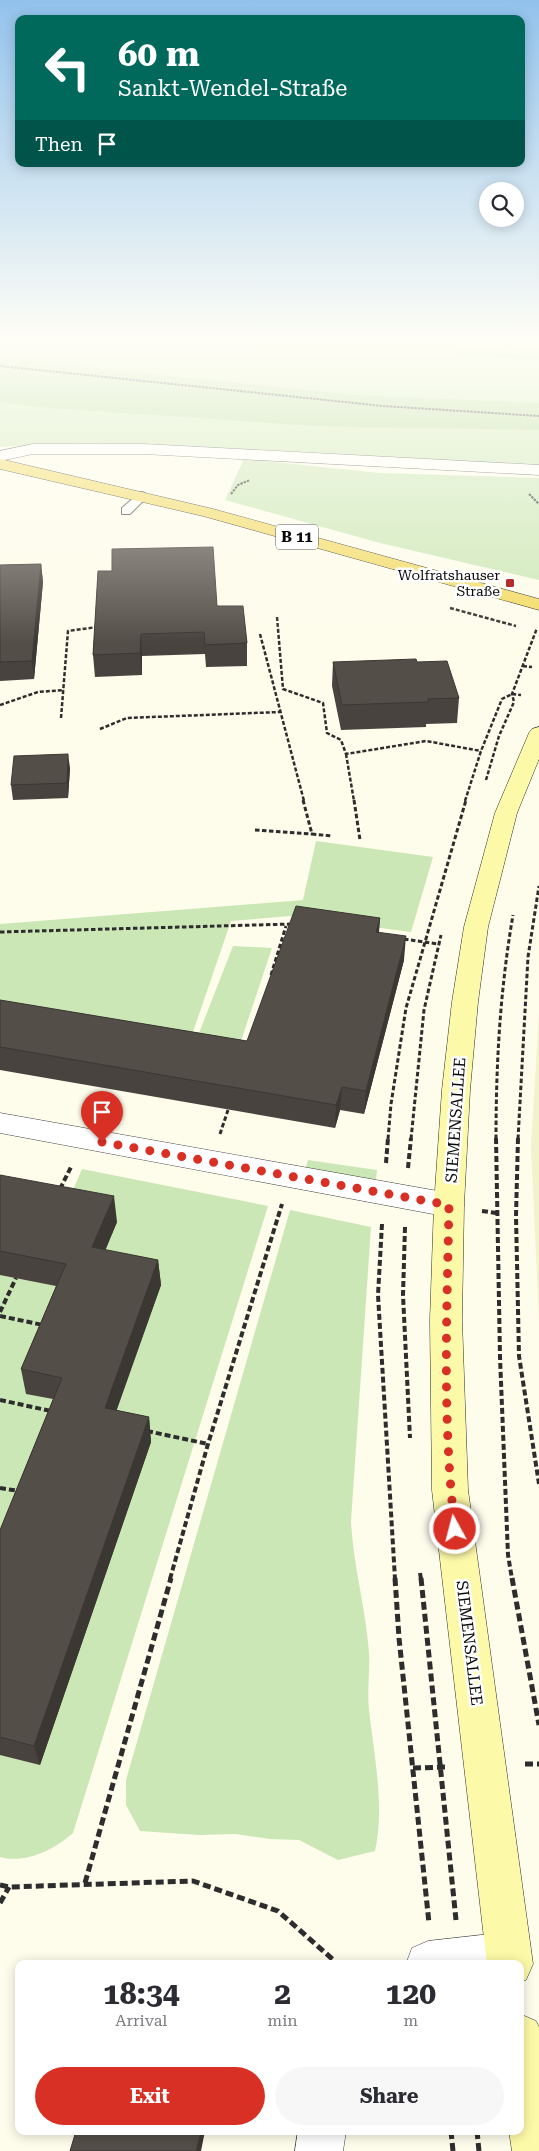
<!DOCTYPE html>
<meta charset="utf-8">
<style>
body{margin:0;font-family:"Roboto Serif",serif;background:#f7f7f7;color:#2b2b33;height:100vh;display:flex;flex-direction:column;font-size:19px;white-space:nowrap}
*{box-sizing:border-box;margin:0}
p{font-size:16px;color:#7c7c81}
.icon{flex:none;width:28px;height:28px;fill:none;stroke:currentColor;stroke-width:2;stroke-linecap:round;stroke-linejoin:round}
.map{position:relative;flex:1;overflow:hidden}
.sheet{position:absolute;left:15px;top:1960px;width:509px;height:175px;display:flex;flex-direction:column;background:#fff;border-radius:10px;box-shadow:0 2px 12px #0003}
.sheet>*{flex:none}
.top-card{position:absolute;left:15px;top:15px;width:510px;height:152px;border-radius:10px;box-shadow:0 2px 12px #0003;background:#00695c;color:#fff;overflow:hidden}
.buttons{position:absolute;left:479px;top:182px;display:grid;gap:10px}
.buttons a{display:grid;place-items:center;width:45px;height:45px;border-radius:50%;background:#fff;box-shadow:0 2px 12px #0003;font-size:25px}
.pin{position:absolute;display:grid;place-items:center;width:42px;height:42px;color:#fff;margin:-51px -21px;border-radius:50% 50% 50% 0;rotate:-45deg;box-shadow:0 0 5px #0007}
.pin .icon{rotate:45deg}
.me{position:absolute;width:55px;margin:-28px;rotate:353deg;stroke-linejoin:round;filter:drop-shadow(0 0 4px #0008)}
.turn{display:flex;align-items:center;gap:18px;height:105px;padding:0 20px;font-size:22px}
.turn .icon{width:65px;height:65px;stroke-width:2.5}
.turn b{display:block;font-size:35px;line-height:42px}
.then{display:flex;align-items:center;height:48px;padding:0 20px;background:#0003;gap:10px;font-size:19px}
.eta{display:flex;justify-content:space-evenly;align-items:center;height:85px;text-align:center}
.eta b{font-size:30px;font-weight:700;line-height:35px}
.button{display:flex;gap:10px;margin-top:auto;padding:10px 20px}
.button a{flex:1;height:58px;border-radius:30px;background:#d93025;color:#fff;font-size:20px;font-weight:700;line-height:58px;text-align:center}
.button a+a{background:#f7f7f7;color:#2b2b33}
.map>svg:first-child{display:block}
.farmland{fill:#f3f2cc}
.green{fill:#cce7b6}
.forest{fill:#afd796}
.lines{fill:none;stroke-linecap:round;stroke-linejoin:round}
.lane-casing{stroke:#3e3e3e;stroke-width:2}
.street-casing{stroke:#3e3e3e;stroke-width:1}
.secondary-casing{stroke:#2d2d2d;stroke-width:1}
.primary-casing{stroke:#1c1c1c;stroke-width:1}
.path-far4{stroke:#2d2d2d;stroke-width:2;stroke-dasharray:2.5 1;stroke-linecap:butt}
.path-far3{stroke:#2d2d2d;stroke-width:2.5;stroke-dasharray:4 2;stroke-linecap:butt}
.path-far2{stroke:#2d2d2d;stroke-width:3;stroke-dasharray:4.5 2.5;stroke-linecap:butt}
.path-far1{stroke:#2d2d2d;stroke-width:4;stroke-dasharray:6 3;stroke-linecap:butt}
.path{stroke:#2d2d2d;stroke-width:5;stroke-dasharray:8 4;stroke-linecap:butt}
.lane{fill:#fff;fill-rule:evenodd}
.street{fill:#fff;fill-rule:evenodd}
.secondary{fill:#fcf9a8;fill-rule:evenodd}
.primary{fill:#f3db66;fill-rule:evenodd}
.wall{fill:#48433e}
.shaded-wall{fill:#3b3732}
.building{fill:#544e48;stroke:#3b3732}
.route{stroke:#d93025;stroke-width:9;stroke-dasharray:0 16.2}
.poi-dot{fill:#b52d2a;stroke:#fff;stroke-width:2}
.labels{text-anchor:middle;stroke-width:5;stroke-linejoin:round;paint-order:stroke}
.far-poi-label{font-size:14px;fill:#0b0b0b;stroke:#fff;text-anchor:end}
.shield{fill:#fff;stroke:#545454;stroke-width:1}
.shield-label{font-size:15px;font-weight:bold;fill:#0b0b0b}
.street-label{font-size:16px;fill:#0b0b0b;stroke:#fff}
</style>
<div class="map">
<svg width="539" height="2151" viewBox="0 0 539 2151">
<rect width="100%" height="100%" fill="#fefceb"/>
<path class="farmland" d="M 539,1013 L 539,1321 L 531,1147 Z"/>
<path class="green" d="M 0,342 L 539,342 L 539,466 L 149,445 L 85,443 L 0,447 Z
M 244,459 L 380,473 L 539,478 L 539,580 L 380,543 L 225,500 Z
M 316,841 L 433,857 L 411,932 L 290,916 L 231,921 L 193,1032 L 0,1000 L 0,924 L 303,900 Z
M 233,946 L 272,948 L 241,1041 L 199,1033 Z
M 308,1160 L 377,1170 L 376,1179 L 348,1178 L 305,1170 Z
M 82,1169 L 268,1206 L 73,1833 C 54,1850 25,1864 0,1857 L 0,1187 L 68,1202 Z
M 290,1210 L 371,1227 L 351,1521 C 353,1565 366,1609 369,1653 C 370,1672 367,1691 369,1710 C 374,1754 385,1808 375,1851 L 338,1860 L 299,1840 L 270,1839 L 235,1834 L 199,1835 L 140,1831 L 126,1805 L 126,1780 Z"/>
<path class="forest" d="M 375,342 L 539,342 L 539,360 L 502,358 Z
M 0,358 L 355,395 L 539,403 L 539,430 L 314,426 L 35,407 L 0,402 Z"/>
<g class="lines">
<defs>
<path id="lane" d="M 142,492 L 146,494 L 146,498 L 130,514 L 122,514 L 122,508 L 138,494 Z"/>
<path id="street" d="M 33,444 L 144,444 L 539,465 L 539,475 L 144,454 L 33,454 L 0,461 L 0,451 Z
M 0,1113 L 449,1193 L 460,1197 L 464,1205 L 460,1213 L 449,1217 L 0,1133 Z
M 509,1932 L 525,1938 L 531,1954 L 525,1970 L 520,1972 L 520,1964 L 406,1964 L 412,1948 L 428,1941 Z
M 298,2131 L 346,2131 L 343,2151 L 295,2151 Z"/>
<path id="secondary" d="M 539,727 L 539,759 L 517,813 L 488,927 L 478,1002 L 470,1090 L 464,1205 L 462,1320 L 468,1490 L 533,1964 L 526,1980 L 520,1982 L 520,1964 L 487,1964 L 432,1490 L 430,1320 L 434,1205 L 442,1090 L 452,1002 L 464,927 L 495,813 L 529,733 L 532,729 Z
M 520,2014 L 536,2021 L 539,2027 L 539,2151 L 512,2151 L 509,2131 L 520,2131 Z"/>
<path id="primary" d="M 0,459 L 213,509 L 539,599 L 539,610 L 203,516 L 0,469 Z"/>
</defs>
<use href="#lane" class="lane-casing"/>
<use href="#street" class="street-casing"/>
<use href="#secondary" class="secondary-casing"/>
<use href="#primary" class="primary-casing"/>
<path class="path-far4" d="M 0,366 L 383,406 L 539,416
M 231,494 L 238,485 L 250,480
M 529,494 L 539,504"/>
<path class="path-far3" d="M 450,608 L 516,626
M 277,617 L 283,689 L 323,703 L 327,733 L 341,740 L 346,754 L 426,741 L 481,751
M 260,634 L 304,801
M 523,666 L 532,667
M 0,705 L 38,692 L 64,690
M 61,718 L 68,631 L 97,627
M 100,729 L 127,718 L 280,712
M 346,754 L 354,801
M 486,780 L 499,736 L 514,702 L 512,694 L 537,628
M 465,801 L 481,751 L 502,699 L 512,694 L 521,695"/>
<path class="path-far2" d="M 303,800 L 312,834 L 332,836
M 354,800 L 360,840
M 255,830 L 312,834
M 0,932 L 292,924
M 404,939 L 438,944
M 271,975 L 286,926
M 220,1134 L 228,1110
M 388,1139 L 391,1104 L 406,1008 L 466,800
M 411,1139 L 424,1010 L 441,935
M 496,1139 C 496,1064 500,990 513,915
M 518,1139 L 528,957 L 539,886"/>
<path class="path-far1" d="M 496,1138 L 500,1357 L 508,1555 L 512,1579
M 518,1138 L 516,1216 L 519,1356 L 539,1484
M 386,1163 L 388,1138
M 408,1168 L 411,1138
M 60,1189 L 72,1165
M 482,1211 L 496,1213
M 382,1224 L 378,1295 L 395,1579
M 405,1227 L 403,1295 L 410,1438
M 0,1312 L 16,1278
M 0,1316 L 43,1325
M 0,1400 L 51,1411
M 147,1431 L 208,1444
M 0,1488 L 19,1491
M 420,1573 L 421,1579
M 170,1579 L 208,1444 L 282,1204"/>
<path class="path" d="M 395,1578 L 399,1638 L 429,1923
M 421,1578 L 456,1920
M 512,1578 L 539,1725
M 525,1764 L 539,1764
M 413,1768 L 446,1767
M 85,1883 L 171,1578
M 0,1885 L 9,1887 L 193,1881 L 278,1911 L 338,1964
M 0,1903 L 9,1887
M 451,2131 L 453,2151
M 477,2131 L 479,2151"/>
<use href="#lane" class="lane"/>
<use href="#street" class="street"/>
<use href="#secondary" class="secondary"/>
<use href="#primary" class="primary"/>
</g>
<path class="wall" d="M 41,564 L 43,582 L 34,679 L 0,681 L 0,565 Z
M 98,571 L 217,606 L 247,643 L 247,666 L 206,667 L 205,654 L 142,656 L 142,675 L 95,677 L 93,655 Z
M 333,662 L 417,662 L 459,698 L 457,723 L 426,724 L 426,727 L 341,730 L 332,686 Z
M 70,768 L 68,798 L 13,800 L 11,785 Z
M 380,918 L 379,932 L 404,960 L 364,1114 L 340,1110 L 335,1128 L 0,1070 L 0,1000 L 247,1041 Z
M 0,1175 L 117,1222 L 105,1250 L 158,1260 L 161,1285 L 116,1410 L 149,1417 L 151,1442 L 40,1765 L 0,1755 L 0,1530 L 53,1399 L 26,1394 L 21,1369 L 56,1286 L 0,1275 Z"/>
<path class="shaded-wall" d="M 41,564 L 43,582 L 34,679 L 32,661 Z
M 141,634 L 142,656 L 142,675 L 140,653 Z
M 68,754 L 70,768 L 68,798 L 67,783 Z
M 380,918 L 378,941 L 376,932 Z
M 406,936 L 404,960 L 364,1114 L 366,1091 Z
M 342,1087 L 340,1110 L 335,1128 L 336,1105 Z
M 114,1196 L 117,1222 L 96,1273 L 92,1247 Z
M 158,1260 L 161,1285 L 109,1432 L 105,1408 Z
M 149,1417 L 151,1442 L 40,1765 L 34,1746 Z
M 201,2131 L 205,2131 L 201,2151 L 196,2151 Z"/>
<path class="building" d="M 213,547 L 217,606 L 243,606 L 247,643 L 205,645 L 204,632 L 141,634 L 140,653 L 93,655 L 98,571 L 112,571 L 112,549 Z
M 41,564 L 32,661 L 0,662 L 0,565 Z
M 416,659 L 417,662 L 447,661 L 459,698 L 428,699 L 428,702 L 342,705 L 333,662 Z
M 68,754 L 67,783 L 11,785 L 14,756 Z
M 296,906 L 380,918 L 376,932 L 406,936 L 366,1091 L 342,1087 L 336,1105 L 0,1047 L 0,1000 L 247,1041 Z
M 0,1175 L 114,1196 L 92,1247 L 158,1260 L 105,1408 L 149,1417 L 34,1746 L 0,1737 L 0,1530 L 62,1378 L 21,1369 L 66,1264 L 0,1251 Z
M 76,2131 L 201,2131 L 196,2151 L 70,2151 Z"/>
<linearGradient id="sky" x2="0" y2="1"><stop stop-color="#92c2ec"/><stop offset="0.53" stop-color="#fffef6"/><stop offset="1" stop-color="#fffef6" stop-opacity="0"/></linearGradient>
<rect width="539" height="643" fill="url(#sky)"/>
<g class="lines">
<path class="route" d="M 102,1142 L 449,1205 C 447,1312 442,1422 455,1529"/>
</g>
<rect class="poi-dot" x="505" y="578" width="10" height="10" rx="2.5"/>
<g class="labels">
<g class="far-poi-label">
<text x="500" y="580">Wolfratshauser<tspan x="500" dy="16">Straße</tspan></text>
</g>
<rect class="shield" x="276" y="524.5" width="42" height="25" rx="4"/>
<g class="shield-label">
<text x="297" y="542">B 11</text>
</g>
<g class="street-label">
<text transform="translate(455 1120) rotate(-86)" y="6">SIEMENSALLEE</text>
<text transform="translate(470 1643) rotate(83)" y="6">SIEMENSALLEE</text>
</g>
</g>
</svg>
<div class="buttons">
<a><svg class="icon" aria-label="search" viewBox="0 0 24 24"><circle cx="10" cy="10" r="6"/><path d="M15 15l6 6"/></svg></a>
</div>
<div class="pin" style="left:102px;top:1142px;background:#d93025"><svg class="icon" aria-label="arrive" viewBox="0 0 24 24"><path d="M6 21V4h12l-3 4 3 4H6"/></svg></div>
<svg class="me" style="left:455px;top:1529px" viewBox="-20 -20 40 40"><circle r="17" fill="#d93025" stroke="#fff" stroke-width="3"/><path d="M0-11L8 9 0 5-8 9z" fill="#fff"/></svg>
<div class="top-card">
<div class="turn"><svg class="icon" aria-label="left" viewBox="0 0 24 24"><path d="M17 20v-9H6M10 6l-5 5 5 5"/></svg><div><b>60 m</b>Sankt-Wendel-Straße</div></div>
<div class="then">Then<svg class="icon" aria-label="arrive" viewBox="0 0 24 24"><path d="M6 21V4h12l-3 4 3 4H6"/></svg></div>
</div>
<section class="sheet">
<div class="eta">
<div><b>18:34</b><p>Arrival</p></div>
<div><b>2</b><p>min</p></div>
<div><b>120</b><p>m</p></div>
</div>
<div class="button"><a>Exit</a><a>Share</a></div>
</section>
</div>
